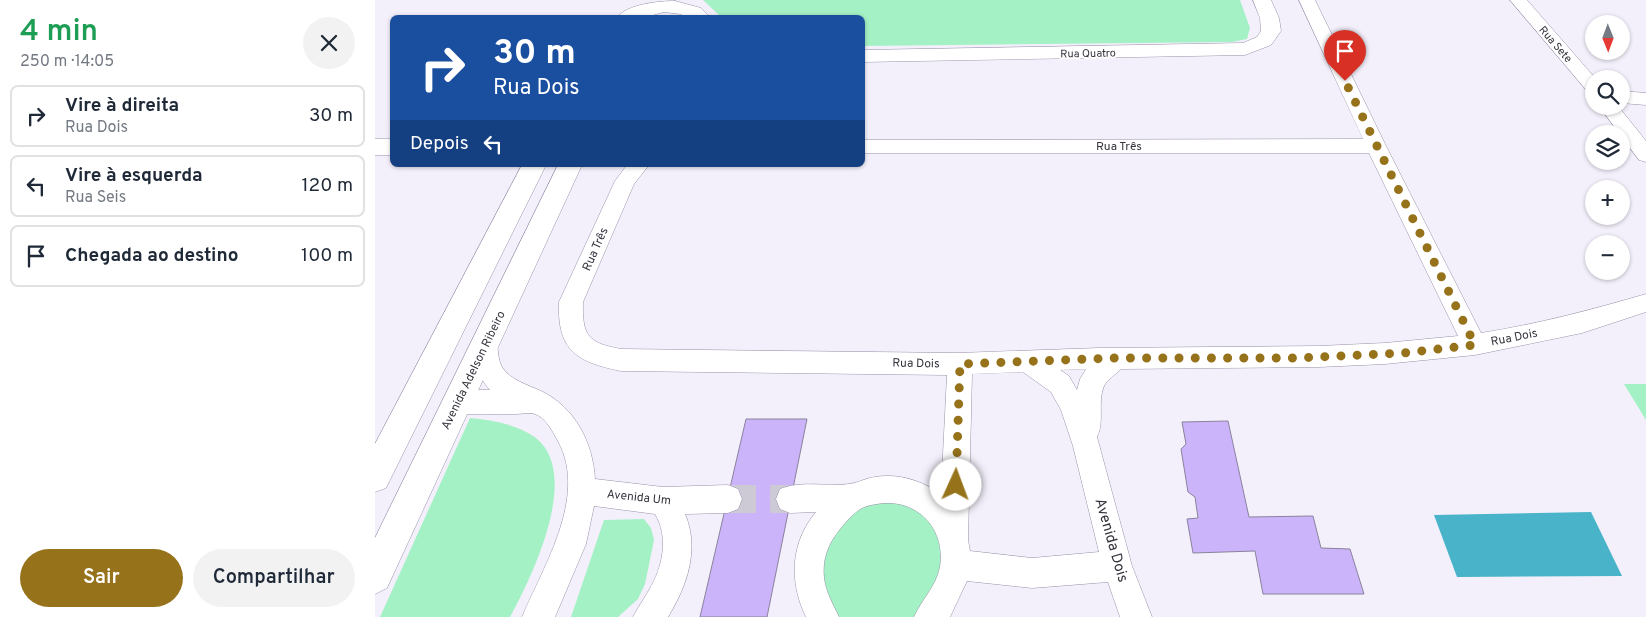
<!DOCTYPE html>
<html lang="pt">
<meta charset="utf-8">
<style>
body{margin:0;font-family:Overpass,sans-serif;background:#f2f2f3;color:#1f2937;height:100vh;display:flex;flex-direction:column;font-size:19px;white-space:nowrap}
*{box-sizing:border-box;margin:0}
p{font-size:16px;color:#747a83}
.icon{flex:none;width:28px;height:28px;fill:none;stroke:currentColor;stroke-width:2;stroke-linecap:round;stroke-linejoin:round}
.map{position:relative;flex:1;overflow:hidden}
.drawer{display:flex;flex-direction:column;background:#fff;width:375px}
.drawer>*{flex:none}
.banner{position:absolute;left:15px;top:15px;width:475px;height:152px;border-radius:8px;box-shadow:0 1px 4px #0004;background:#1a4fa0;color:#fff;overflow:hidden}
.needle{width:32px;rotate:179deg}
.fabs{position:absolute;left:1210px;top:15px;display:grid;gap:10px}
.fabs a{display:grid;place-items:center;width:45px;height:45px;border-radius:50%;background:#fff;box-shadow:0 1px 4px #0004;font-size:25px}
.pin{position:absolute;display:grid;place-items:center;width:42px;height:42px;color:#fff;margin:-51px -21px;border-radius:50% 50% 50% 0;rotate:-45deg;box-shadow:0 0 5px #0007}
.pin .icon{rotate:45deg}
.me{position:absolute;width:55px;margin:-28px;rotate:2deg;stroke-linejoin:round;filter:drop-shadow(0 0 4px #0008)}
.turn{display:flex;align-items:center;gap:18px;height:105px;padding:0 20px;font-size:22px}
.turn .icon{width:65px;height:65px;stroke-width:2.5}
.turn b{display:block;font-size:35px;line-height:42px}
.then{display:flex;align-items:center;height:48px;padding:0 20px;background:#0003;gap:10px;font-size:19px}
.round{display:grid;place-items:center;flex:none;width:52px;height:52px;border-radius:26px;background:#f2f2f3}
.head{display:flex;align-items:center;justify-content:space-between;height:85px;padding:0 20px}
h1{font-size:30px;font-weight:600;line-height:38px;color:#1e9e55}
.action{display:flex;gap:10px;margin-top:auto;padding:10px 20px}
.action a{flex:1;height:58px;border-radius:30px;background:#96721b;color:#fff;font-size:20px;font-weight:600;line-height:58px;text-align:center}
.action a+a{background:#f2f2f3;color:#1f2937}
ul{padding:0;list-style:none}
li{display:flex;align-items:center;gap:15px;height:62px;margin:0 10px 8px;padding:0 10px;border:2px solid #e0e1e3;border-radius:8px}
li div{flex:1}
li b{display:block;font-size:19px}
li em{font-style:normal}
main{display:flex;flex:1;min-height:0}
.map>svg:first-child{display:block}
.green{fill:#a4f1c5}
.water{fill:#48b3c9}
.building{fill:#ccb4fb;stroke:#8a829c}
.lines{fill:none;stroke-linecap:round;stroke-linejoin:round}
.street-tunnel{stroke:#cdcad5;stroke-width:28;stroke-dasharray:28 14;stroke-linecap:butt}
.street-casing{stroke:#9990aa;stroke-width:1}
.secondary-casing{stroke:#9990aa;stroke-width:1}
.street{fill:#fff;fill-rule:evenodd}
.secondary{fill:#fff;fill-rule:evenodd}
.route{stroke:#96721b;stroke-width:9;stroke-dasharray:0 16.2}
.labels{text-anchor:middle;stroke-width:4;stroke-linejoin:round;paint-order:stroke}
.far-street-label{font-size:11px;fill:#36333d;stroke:#fff}
.street-label{font-size:12px;fill:#36333d;stroke:#fff}
.near-street-label{font-size:15px;fill:#36333d;stroke:#fff}
</style>
<main>
<section class="drawer">
<div class="head"><div><h1>4 min</h1><p>250 m · 14:05</p></div><a class="round"><svg class="icon" aria-label="close" viewBox="0 0 24 24"><path d="M6 6l12 12M18 6L6 18"/></svg></a></div>
<ul>
<li><svg class="icon" aria-label="right" viewBox="0 0 24 24"><path d="M7 20v-9h11M14 6l5 5-5 5"/></svg><div><b>Vire à direita</b><p>Rua Dois</p></div><em>30 m</em></li>
<li><svg class="icon" aria-label="left" viewBox="0 0 24 24"><path d="M17 20v-9H6M10 6l-5 5 5 5"/></svg><div><b>Vire à esquerda</b><p>Rua Seis</p></div><em>120 m</em></li>
<li><svg class="icon" aria-label="arrive" viewBox="0 0 24 24"><path d="M6 21V4h12l-3 4 3 4H6"/></svg><div><b>Chegada ao destino</b></div><em>100 m</em></li>
</ul>
<div class="action"><a>Sair</a><a>Compartilhar</a></div>
</section>
<div class="map">
<svg width="1271" height="617" viewBox="0 0 1271 617">
<rect width="100%" height="100%" fill="#f3f0fb"/>
<path class="green" d="M 328,0 L 865,0 L 875,28 L 872,39 L 857,42 L 488,46 L 488,18 L 346,17 Z
M 1249,384 L 1271,384 L 1271,420 Z
M 95,418 C 116,420 140,424 158,436 C 209,470 157,577 135,617 L 5,617 Z
M 519,490 L 579,539 L 555,617 L 448,617 L 439,542 L 450,523 Z
M 269,519 L 276,528 L 279,540 L 270,584 L 263,599 L 243,617 L 196,617 L 229,520 Z"/>
<path class="water" d="M 1216,512 L 1247,576 L 1082,577 L 1059,515 Z"/>
<path class="building" d="M 371,419 L 432,419 L 392,617 L 325,617 Z
M 853,421 L 874,517 L 938,516 L 946,548 L 975,549 L 989,594 L 888,594 L 880,551 L 818,553 L 812,519 L 823,518 L 820,497 L 813,492 L 806,449 L 811,444 L 807,422 Z"/>
<g class="lines">
<path class="street-tunnel" d="M 353,499 L 415,499"/>
<defs>
<path id="street" d="M 924,0 L 940,0 L 1011,146 L 1106,333 C 1163,324 1216,310 1271,294 L 1271,312 L 1207,333 L 1100,355 L 1010,364 L 944,367 L 746,369 C 741,374 732,380 729,386 C 722,402 730,421 722,437 L 757,566 L 777,617 L 745,617 L 733,582 L 657,588 L 592,581 L 575,617 L 539,617 C 547,599 561,587 565,567 C 571,531 545,501 509,503 C 501,504 493,505 487,508 C 478,513 471,522 465,529 C 453,544 447,559 449,578 C 451,593 458,604 464,617 L 431,617 C 414,582 415,543 441,512 L 415,513 L 405,509 L 401,499 L 405,489 C 427,480 451,487 474,484 C 483,483 491,478 500,477 C 524,473 547,481 566,494 L 572,375 L 246,371 C 202,362 182,351 184,302 L 240,181 L 252,165 L 274,165 L 259,184 L 208,302 C 207,336 213,343 246,349 L 583,353 L 724,348 L 944,346 L 1010,343 L 1083,336 L 994,153 L 488,153 L 488,140 L 988,139 ZM 711,369 L 705,379 L 702,390 L 694,376 L 685,370 ZM 648,372 L 676,392 L 686,410 L 698,446 L 724,552 L 657,558 L 595,551 L 593,540 L 597,374 Z
M 1135,0 L 1152,0 L 1221,79 L 1219,79 L 1219,94 L 1213,92 Z
M 1246,91 L 1271,93 L 1271,105 L 1246,103 Z
M 1224,106 L 1243,106 L 1271,141 L 1271,162 L 1264,160 Z
M 111,335 L 120,338 C 124,347 122,359 127,367 C 135,380 153,385 166,391 C 200,407 218,443 220,479 L 288,487 L 353,485 L 363,489 L 367,499 L 363,509 L 353,513 L 310,514 C 325,549 312,586 293,617 L 258,617 C 263,607 269,599 274,590 C 288,567 294,537 280,514 L 219,506 L 211,544 L 180,617 L 147,617 C 169,565 216,492 180,436 C 176,428 169,417 160,414 C 155,412 146,414 141,414 C 121,414 102,414 83,414 L 74,410 L 70,402 L 74,394 L 83,390 L 115,390 C 103,377 94,355 102,338 Z"/>
<path id="secondary" d="M 878,0 L 896,0 L 904,18 L 906,31 L 896,45 L 870,55 L 488,62 L 488,50 L 868,43 L 882,37 L 886,31 L 885,18 Z
M 300,1 L 326,8 L 336,18 L 314,18 L 305,14 L 289,12 L 267,18 L 242,18 C 251,4 285,1 300,1 Z
M 0,139 L 18,139 L 18,155 L 0,155 Z
M 147,165 L 171,165 L 11,488 L 0,492 L 0,444 Z
M 183,165 L 207,165 L 12,588 L 0,594 L 0,538 Z"/>
</defs>
<use href="#street" class="street-casing"/>
<use href="#secondary" class="secondary-casing"/>
<use href="#street" class="street"/>
<use href="#secondary" class="secondary"/>
</g>
<g class="lines">
<path class="route" d="M 581,485 L 585,364 L 740,358 L 921,358 L 1028,353 L 1100,345 L 970,81"/>
</g>
<g class="labels">
<g class="far-street-label">
<text transform="translate(1181 44) rotate(49)" y="4">Rua Sete</text>
<text transform="translate(713 53) rotate(-1)" y="4">Rua Quatro</text>
</g>
<g class="street-label">
<text x="744" y="150">Rua Três</text>
<text transform="translate(220 249) rotate(-66)" y="4">Rua Três</text>
<text transform="translate(1139 337) rotate(-11)" y="4">Rua Dois</text>
<text transform="translate(541 363) rotate(1)" y="4">Rua Dois</text>
<text transform="translate(98 370) rotate(-64)" y="4">Avenida Adelson Ribeiro</text>
<text transform="translate(264 497) rotate(6)" y="4">Avenida Um</text>
</g>
<g class="near-street-label">
<text transform="translate(737 540) rotate(74)" y="5">Avenida Dois</text>
</g>
</g>
</svg>
<div class="fabs">
<a><svg class="needle" viewBox="-14 -14 28 28"><path d="M0-13l5 13h-10z" fill="#e53935"/><path d="M0 13l5-13h-10z" fill="#747a83"/></svg></a>
<a><svg class="icon" aria-label="search" viewBox="0 0 24 24"><circle cx="10" cy="10" r="6"/><path d="M15 15l6 6"/></svg></a>
<a><svg class="icon" aria-label="layers" viewBox="0 0 24 24"><path d="M12 4l9 5-9 5-9-5zM3 14l9 5 9-5"/></svg></a>
<a>+</a>
<a>−</a>
</div>
<div class="pin" style="left:970px;top:81px;background:#d93025"><svg class="icon" aria-label="arrive" viewBox="0 0 24 24"><path d="M6 21V4h12l-3 4 3 4H6"/></svg></div>
<svg class="me" style="left:581px;top:485px" viewBox="-20 -20 40 40"><circle r="19" fill="#fff"/><path d="M0-13L10 11 0 6-10 11z" fill="#96721b"/></svg>
<div class="banner">
<div class="turn"><svg class="icon" aria-label="right" viewBox="0 0 24 24"><path d="M7 20v-9h11M14 6l5 5-5 5"/></svg><div><b>30 m</b>Rua Dois</div></div>
<div class="then">Depois<svg class="icon" aria-label="left" viewBox="0 0 24 24"><path d="M17 20v-9H6M10 6l-5 5 5 5"/></svg></div>
</div>
</div>
</main>
